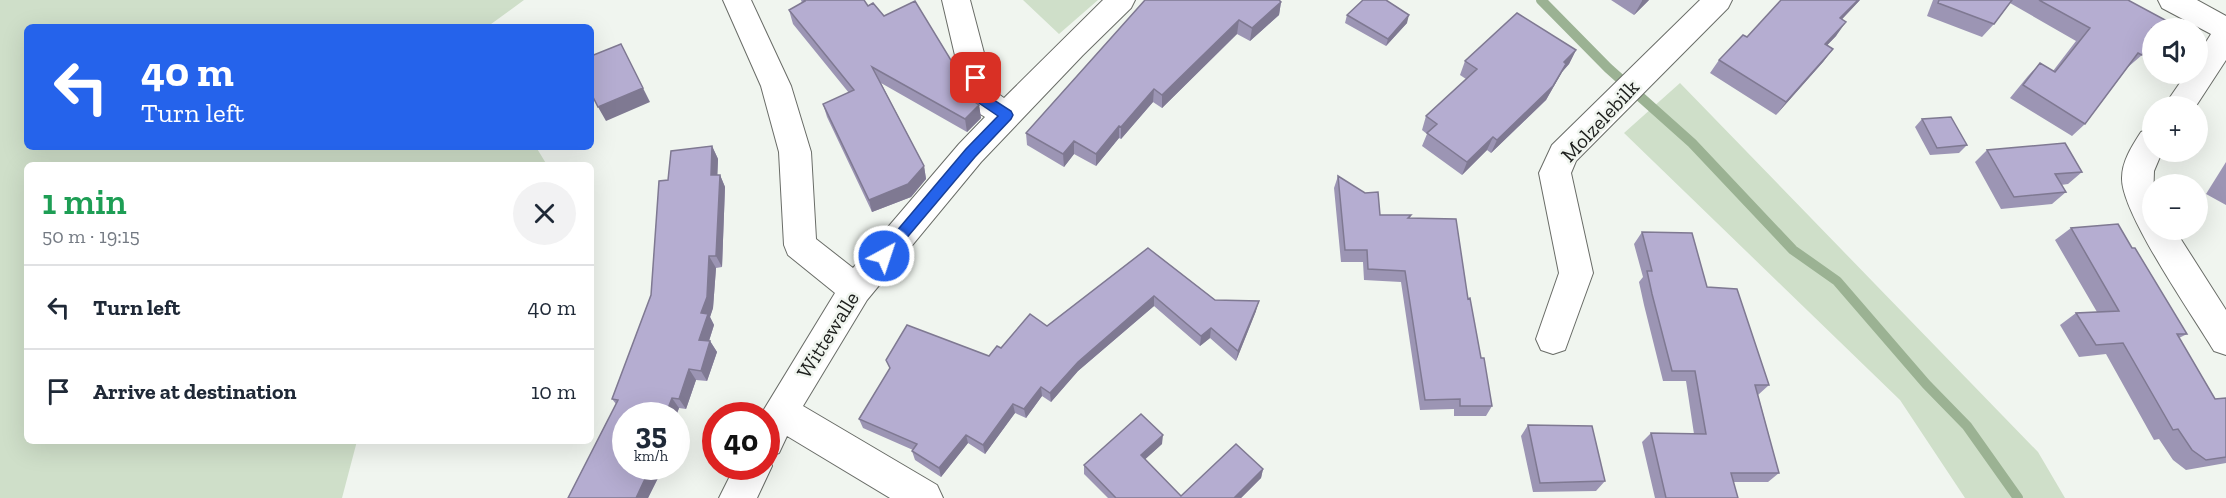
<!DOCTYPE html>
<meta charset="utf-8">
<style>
body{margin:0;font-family:"Zilla Slab",serif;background:#f2f2f3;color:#1f2937;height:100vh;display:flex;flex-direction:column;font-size:22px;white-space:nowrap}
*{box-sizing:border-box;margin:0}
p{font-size:20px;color:#747a83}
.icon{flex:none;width:33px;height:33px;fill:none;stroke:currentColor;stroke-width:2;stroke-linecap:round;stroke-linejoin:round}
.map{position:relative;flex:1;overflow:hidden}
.details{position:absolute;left:24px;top:162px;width:570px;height:282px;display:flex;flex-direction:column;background:#fff;border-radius:9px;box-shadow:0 6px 24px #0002}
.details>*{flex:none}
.banner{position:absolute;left:24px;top:24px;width:570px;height:126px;border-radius:9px;box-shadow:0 6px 24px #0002;background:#2563eb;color:#fff;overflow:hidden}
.buttons{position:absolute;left:2142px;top:18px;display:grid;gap:12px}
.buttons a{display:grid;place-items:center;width:66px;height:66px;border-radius:50%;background:#fff;box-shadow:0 6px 24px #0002;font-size:30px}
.speed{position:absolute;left:612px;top:402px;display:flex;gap:12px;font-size:30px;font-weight:700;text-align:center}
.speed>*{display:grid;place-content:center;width:78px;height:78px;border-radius:50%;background:#fff;box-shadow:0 6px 24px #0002;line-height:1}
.speed small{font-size:15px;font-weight:400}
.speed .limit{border:9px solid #d22;background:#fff;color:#111}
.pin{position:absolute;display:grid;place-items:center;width:51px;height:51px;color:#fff;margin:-26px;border-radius:12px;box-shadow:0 3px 9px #0006}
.me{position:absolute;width:66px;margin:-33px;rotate:40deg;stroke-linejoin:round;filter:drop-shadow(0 0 4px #0008)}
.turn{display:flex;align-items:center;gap:21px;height:126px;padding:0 18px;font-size:27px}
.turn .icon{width:78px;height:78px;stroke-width:2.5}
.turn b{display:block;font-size:42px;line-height:51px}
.round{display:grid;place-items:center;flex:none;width:63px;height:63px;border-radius:32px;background:#f2f2f3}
.summary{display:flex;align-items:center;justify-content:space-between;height:102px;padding:0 18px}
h1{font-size:36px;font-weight:600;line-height:45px;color:#1e9e55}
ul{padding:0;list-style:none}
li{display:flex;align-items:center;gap:18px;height:84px;padding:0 18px;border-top:2px solid #e0e1e3}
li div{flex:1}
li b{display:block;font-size:22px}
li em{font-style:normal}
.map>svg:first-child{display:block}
.green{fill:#cfdfc9}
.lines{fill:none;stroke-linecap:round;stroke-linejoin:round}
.stream{stroke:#9bb293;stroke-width:10}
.minor-casing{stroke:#696c67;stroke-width:2}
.minor{fill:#fff;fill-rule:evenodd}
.wall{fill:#9c95b4}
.shaded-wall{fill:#7f7992}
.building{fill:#b5add1;stroke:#7f7992;stroke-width:1.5}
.route{fill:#2563eb;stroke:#184099;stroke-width:1.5}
.labels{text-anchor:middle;stroke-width:5;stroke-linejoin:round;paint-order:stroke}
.street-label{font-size:21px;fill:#1c1e1c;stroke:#f0f5ef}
</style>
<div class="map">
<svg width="2226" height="498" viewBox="0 0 2226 498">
<rect width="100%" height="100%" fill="#f0f5ef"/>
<path class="green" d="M 0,0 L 524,0 L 487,27 L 27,27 L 27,147 L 536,147 L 547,165 L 27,165 L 27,441 L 357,441 L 342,498 L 0,498 Z
M 1023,0 L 1098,0 L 1059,34 Z
M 1680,83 L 2038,452 L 2065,498 L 1965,498 L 1900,400 L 1624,133 Z"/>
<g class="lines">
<path class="stream" d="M 1541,0 L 1608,68 L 1692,143 L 1793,250 L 1837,281 L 1926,384 L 1967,426 L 2018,498"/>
<defs>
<path id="minor" d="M 723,0 L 751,0 L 791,86 L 811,152 L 816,239 L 853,268 L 959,144 L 985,117 L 969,107 L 965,98 L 942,0 L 970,0 L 994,91 L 1004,98 L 1103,0 L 1135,0 L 1131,8 L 1083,55 L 981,162 L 867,300 L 803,406 L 937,485 L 943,498 L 890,498 L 787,436 L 779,453 L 768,457 L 772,466 L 757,498 L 719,498 L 735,466 L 766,466 L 766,416 L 760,416 L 835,293 L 788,255 L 784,245 L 779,152 L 761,86 Z
M 1700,0 L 1732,0 L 1728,8 L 1576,161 L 1571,173 L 1593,273 L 1565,350 L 1553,354 L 1541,350 L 1536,339 L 1559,273 L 1539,173 L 1552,145 Z
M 2158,0 L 2197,0 L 2226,16 L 2226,60 L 2196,106 L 2164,106 L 2186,74 L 2198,74 L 2198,55 L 2211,34 L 2162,8 Z
M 2152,128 L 2152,152 L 2162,152 L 2154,171 L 2152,230 L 2175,230 L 2226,310 L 2226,355 L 2214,351 C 2193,316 2121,213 2122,178 C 2122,161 2132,146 2141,132 Z"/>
</defs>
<use href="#minor" class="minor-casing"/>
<use href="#minor" class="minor"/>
</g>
<path class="wall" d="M 801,0 L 864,0 L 868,6 L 884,16 L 965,95 L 979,105 L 981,118 L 967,132 L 881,83 L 924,166 L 926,179 L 911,197 L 872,212 L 827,117 L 823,104 L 849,93 L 793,24 L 789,10 L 802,3 Z
M 1145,0 L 1281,2 L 1279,15 L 1250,41 L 1237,34 L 1162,108 L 1153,102 L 1121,139 L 1119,138 L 1096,166 L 1074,154 L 1064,167 L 1027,145 L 1026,133 Z
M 1611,0 L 1649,0 L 1634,15 Z
M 1860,0 L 1842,19 L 1836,36 L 1827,45 L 1833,49 L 1823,62 L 1776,115 L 1710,73 L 1719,60 L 1747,37 Z
M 1933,0 L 2128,0 L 2142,55 L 2128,67 L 2085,124 L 2072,136 L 2010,98 L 2028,76 L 2040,63 L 2053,71 L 2076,41 L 2010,3 L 1994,24 L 1982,37 L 1927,16 Z
M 1347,15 L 1407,23 L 1386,46 L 1345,23 Z
M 1576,50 L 1569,64 L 1562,72 L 1546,100 L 1491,153 L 1487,150 L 1462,175 L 1422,146 L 1427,134 L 1422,130 L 1426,116 L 1466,79 L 1460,75 L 1465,61 Z
M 1922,119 L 1967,145 L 1959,153 L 1930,155 L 1915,127 Z
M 712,146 L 718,159 L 717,175 L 720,175 L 725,187 L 722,267 L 716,268 L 713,308 L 710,317 L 714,325 L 709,341 L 710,341 L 717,352 L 707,381 L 696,380 L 686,409 L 679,408 L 676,416 L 626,416 L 626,466 L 664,466 L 648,498 L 568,498 L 616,404 L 612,399 L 651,295 L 659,181 L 668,180 L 671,151 Z
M 1987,150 L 2082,172 L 2068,184 L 2061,185 L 2066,192 L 2052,204 L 2001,209 L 1975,162 Z
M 2226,162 L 2226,205 L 2206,194 Z
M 1338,176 L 1380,215 L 1411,215 L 1410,218 L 1468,299 L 1492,406 L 1486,416 L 1454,416 L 1454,409 L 1420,410 L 1401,282 L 1364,280 L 1363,262 L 1341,262 L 1334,188 Z
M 2071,228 L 2132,248 L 2187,334 L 2179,338 L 2215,399 L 2226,398 L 2226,463 L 2186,470 L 2173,460 L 2159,439 L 2154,440 L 2106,354 L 2079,357 L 2060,325 L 2076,313 L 2097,312 L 2055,240 Z
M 1642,232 L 1707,287 L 1769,385 L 1758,395 L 1779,473 L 1768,482 L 1733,482 L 1738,498 L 1655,498 L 1642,442 L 1651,433 L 1694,434 L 1686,381 L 1663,381 L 1644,305 L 1639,282 L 1643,277 L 1634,244 Z
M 1148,248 L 1215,300 L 1256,311 L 1236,361 L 1210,338 L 1200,346 L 1154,306 L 1078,371 L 1051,402 L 1042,396 L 1026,418 L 1015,413 L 985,454 L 968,443 L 941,477 L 915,460 L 912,451 L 913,450 L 863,428 L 859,419 L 989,356 L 1001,348 L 1047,326 Z
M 1528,425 L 1605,481 L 1596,491 L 1533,492 L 1521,436 Z
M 1162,444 L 1145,459 L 1181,496 L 1263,469 L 1261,478 L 1241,498 L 1108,498 L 1084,474 L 1084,465 Z"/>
<path class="shaded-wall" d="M 1642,0 L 1649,0 L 1634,15 L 1642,1 Z
M 1858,0 L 1860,0 L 1830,32 L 1840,18 Z
M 1281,2 L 1279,15 L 1250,41 L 1252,28 Z
M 1409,15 L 1407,23 L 1386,46 L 1388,39 Z
M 1239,20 L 1237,34 L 1162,108 L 1162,95 Z
M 1846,22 L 1836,36 L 1815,58 L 1825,44 Z
M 621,44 L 650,102 L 606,121 L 598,107 Z
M 1833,49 L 1823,62 L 1776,115 L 1786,102 Z
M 1576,50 L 1569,64 L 1562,72 L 1546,100 L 1491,153 L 1497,140 L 1564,62 Z
M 1154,89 L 1153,102 L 1121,139 L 1121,127 Z
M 979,105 L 981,118 L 967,132 L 965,119 Z
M 1119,126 L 1119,138 L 1096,166 L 1096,154 Z
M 1493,137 L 1487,150 L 1462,175 L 1467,162 Z
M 1074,141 L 1074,154 L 1064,167 L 1063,154 Z
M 712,146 L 718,159 L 717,188 L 711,175 Z
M 924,166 L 926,179 L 911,197 L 872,212 L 869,200 Z
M 720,175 L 725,187 L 722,267 L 716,256 Z
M 709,256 L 716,268 L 713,308 L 710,317 L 714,325 L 706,350 L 699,340 L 701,313 Z
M 1154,296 L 1154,306 L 1078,371 L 1051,402 L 1050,393 L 1078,362 Z
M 1259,301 L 1256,311 L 1236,361 L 1238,351 Z
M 1211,328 L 1210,338 L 1200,346 L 1201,336 Z
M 710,341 L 717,352 L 707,381 L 701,371 Z
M 689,369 L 696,380 L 686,409 L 679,399 Z
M 1041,387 L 1042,396 L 1026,418 L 1024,409 Z
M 672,398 L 679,408 L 676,416 L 665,416 Z
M 1013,404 L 1015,413 L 985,454 L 983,445 Z
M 966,435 L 968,443 L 941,477 L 939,468 Z
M 1163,435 L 1162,444 L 1140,464 L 1141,455 Z
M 651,466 L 664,466 L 648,498 L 636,498 Z
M 1263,469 L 1261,478 L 1241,498 L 1234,498 Z"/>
<path class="building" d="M 804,0 L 864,0 L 868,6 L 873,3 L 884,16 L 915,1 L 957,70 L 965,95 L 979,105 L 965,119 L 872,67 L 924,166 L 908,184 L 869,200 L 823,104 L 854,90 L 789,10 L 805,1 Z
M 1145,0 L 1279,0 L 1281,2 L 1252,28 L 1239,20 L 1162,95 L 1154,89 L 1121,127 L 1119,126 L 1096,154 L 1074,141 L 1063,154 L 1026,133 Z
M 1363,0 L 1386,0 L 1409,15 L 1388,39 L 1347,15 Z
M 1781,0 L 1858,0 L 1840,18 L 1846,22 L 1825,44 L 1833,49 L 1786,102 L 1719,60 L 1743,35 L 1747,37 Z
M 1939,0 L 2012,0 L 1994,24 L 1938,3 Z
M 2039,0 L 2128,0 L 2167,21 L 2161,28 L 2152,28 L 2152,41 L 2142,55 L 2138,53 L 2085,124 L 2023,85 L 2040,63 L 2055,72 L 2090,28 Z
M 1517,13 L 1576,50 L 1564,62 L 1566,64 L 1553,86 L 1497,140 L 1493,137 L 1467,162 L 1427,133 L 1437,124 L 1426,116 L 1477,69 L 1465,61 Z
M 621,44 L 643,88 L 598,107 L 591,93 L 591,56 Z
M 1951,117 L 1967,145 L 1937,148 L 1922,119 Z
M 2065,143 L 2082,172 L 2055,174 L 2066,192 L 2014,197 L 1987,150 Z
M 712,146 L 711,175 L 720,175 L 716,256 L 709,256 L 707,297 L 701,313 L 708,314 L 699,340 L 710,341 L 701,371 L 689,369 L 679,399 L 672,398 L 665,416 L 626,416 L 626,466 L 651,466 L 636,498 L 568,498 L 618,400 L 612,399 L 651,295 L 659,181 L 668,180 L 671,151 Z
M 1338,176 L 1365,193 L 1378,192 L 1380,215 L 1411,215 L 1408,218 L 1456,219 L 1468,299 L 1470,298 L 1481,358 L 1484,358 L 1492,406 L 1460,406 L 1460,399 L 1425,400 L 1405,271 L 1368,269 L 1367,250 L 1345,250 Z
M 2118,224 L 2132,248 L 2135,248 L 2187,334 L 2177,334 L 2215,399 L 2226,398 L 2226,457 L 2206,460 L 2192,450 L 2178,429 L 2173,430 L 2123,343 L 2096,345 L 2076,313 L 2119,311 L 2071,228 Z
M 1642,232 L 1692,233 L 1707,287 L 1737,289 L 1769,385 L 1755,385 L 1779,473 L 1731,473 L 1738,498 L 1666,498 L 1651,433 L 1706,434 L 1695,371 L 1672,371 L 1652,294 L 1647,271 L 1652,271 Z
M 1148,248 L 1215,300 L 1259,301 L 1238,351 L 1211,328 L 1201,336 L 1154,296 L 1078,362 L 1050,393 L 1041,387 L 1024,409 L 1013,404 L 983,445 L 966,435 L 939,468 L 912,451 L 917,444 L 859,419 L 890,368 L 886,360 L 907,325 L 989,356 L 997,346 L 1001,348 L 1030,314 L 1047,326 Z
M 1141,414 L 1163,435 L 1141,455 L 1181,496 L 1236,444 L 1263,469 L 1234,498 L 1116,498 L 1084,465 Z
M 1528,425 L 1592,426 L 1605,481 L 1540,483 Z"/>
<path class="route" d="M 976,74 L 982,78 L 986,95 L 1011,111 L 1013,115 L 1011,119 L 975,157 L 888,260 L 879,260 L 877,256 L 879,252 L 966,149 L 998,116 L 976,101 L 969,78 Z"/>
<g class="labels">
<g class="street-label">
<text transform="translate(1600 121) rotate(-47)" y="7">Molzelebilk</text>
<text transform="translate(828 335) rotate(-58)" y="7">Wittewalle</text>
</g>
</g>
</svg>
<div class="buttons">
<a><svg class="icon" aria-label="sound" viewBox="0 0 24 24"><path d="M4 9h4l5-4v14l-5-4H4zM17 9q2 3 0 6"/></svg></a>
<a>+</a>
<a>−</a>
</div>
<div class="speed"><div>35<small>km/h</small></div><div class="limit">40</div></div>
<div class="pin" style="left:976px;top:78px;background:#d93025"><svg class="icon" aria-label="arrive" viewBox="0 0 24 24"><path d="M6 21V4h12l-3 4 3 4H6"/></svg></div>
<svg class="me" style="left:884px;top:256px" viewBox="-20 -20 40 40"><circle r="17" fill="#2563eb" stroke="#fff" stroke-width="3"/><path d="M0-11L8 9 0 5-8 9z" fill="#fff"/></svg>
<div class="banner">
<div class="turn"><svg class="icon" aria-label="left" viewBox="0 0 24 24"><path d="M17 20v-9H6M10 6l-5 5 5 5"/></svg><div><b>40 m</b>Turn left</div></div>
</div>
<section class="details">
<div class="summary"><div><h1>1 min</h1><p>50 m · 19:15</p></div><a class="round"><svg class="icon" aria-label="close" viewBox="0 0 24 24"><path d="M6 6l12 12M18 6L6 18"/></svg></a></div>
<ul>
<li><svg class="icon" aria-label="left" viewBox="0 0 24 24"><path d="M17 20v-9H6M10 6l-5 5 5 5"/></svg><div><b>Turn left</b></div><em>40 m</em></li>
<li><svg class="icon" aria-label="arrive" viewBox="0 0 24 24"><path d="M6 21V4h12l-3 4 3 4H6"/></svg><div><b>Arrive at destination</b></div><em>10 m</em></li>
</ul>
</section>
</div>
